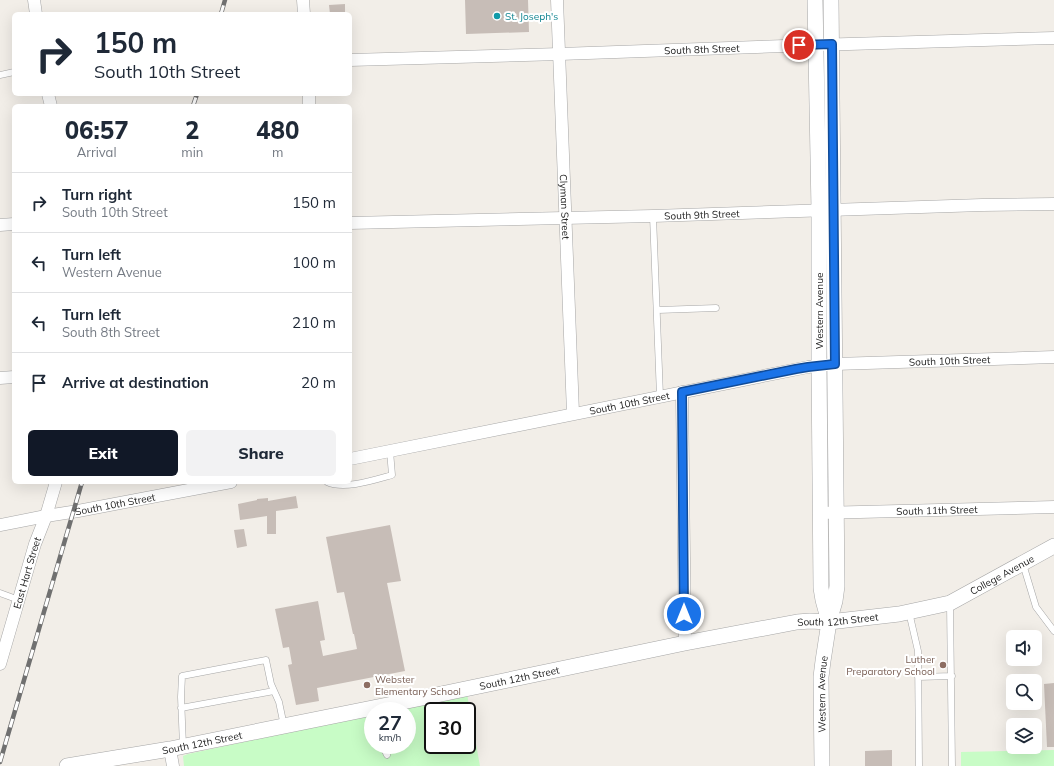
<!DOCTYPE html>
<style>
body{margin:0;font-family:Mulish,sans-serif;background:#f2f2f3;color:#1f2937;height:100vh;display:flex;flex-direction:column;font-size:15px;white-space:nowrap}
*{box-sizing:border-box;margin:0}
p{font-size:13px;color:#747a83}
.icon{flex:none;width:22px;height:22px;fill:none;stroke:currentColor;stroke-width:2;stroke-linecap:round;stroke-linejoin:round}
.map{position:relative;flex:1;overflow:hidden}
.drawer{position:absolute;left:12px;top:104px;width:340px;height:380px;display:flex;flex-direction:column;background:#fff;border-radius:6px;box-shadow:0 4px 16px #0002}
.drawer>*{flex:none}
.top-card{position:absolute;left:12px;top:12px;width:340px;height:84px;border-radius:6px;box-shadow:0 4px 16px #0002;background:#fff;color:#1f2937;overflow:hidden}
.fabs{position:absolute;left:1006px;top:630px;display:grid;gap:8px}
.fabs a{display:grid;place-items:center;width:36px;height:36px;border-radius:6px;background:#fff;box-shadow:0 4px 16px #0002;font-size:20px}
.speed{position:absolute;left:364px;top:702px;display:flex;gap:8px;font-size:20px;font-weight:700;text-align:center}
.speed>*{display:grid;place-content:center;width:52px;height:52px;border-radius:50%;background:#fff;box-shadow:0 4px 16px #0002;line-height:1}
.speed small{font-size:10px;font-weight:400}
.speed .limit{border:2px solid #111;border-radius:6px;background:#fff;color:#111}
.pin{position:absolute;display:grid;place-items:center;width:34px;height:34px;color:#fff;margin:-17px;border:2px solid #fff;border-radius:50%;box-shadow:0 1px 4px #0007}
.me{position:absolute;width:44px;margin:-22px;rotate:0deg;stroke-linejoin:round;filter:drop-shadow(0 0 3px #0008)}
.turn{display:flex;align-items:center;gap:14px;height:84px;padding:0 16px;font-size:18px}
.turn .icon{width:52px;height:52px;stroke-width:2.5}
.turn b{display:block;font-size:28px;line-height:34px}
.eta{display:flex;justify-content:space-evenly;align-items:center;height:68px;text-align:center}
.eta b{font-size:24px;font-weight:800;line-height:28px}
.cta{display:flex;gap:8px;margin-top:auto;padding:8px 16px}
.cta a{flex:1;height:46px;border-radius:6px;background:#111827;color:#fff;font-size:16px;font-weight:800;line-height:46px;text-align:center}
.cta a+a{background:#f2f2f3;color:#1f2937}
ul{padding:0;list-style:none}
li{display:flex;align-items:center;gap:12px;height:60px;padding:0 16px;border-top:1px solid #e0e1e3}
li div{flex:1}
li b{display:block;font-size:15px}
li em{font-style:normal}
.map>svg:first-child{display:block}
.park{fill:#c8fcc6;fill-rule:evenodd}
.building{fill:#c7bdb7}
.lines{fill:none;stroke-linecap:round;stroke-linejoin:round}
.service-casing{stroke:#a6a6a6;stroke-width:7}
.minor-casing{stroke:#a6a6a6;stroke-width:13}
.tertiary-casing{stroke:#a6a6a6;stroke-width:16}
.service{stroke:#fff;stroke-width:6}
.minor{stroke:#fff;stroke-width:12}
.tertiary{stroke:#fff;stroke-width:15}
.rail-casing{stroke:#707070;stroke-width:4.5}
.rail{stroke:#fff;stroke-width:3;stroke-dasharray:9;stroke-linecap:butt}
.route-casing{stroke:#114b97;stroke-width:10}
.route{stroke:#1a73e8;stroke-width:7}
.culture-dot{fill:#0f9aa8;stroke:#fff;stroke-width:1.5}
.education-dot{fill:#8d6e63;stroke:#fff;stroke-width:1.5}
.labels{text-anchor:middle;stroke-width:4;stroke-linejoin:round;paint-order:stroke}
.culture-label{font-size:10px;fill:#0d838f;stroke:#fff;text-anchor:start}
.street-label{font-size:10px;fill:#222;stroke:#fff}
.education-label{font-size:10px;fill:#785e54;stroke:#fff;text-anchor:end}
</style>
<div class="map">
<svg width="1054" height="766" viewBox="0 0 1054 766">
<rect width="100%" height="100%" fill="#f2eee8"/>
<path class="park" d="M 467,694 L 480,766 L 184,766 L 183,756 L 188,754 L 373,714 L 373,745 L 407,745 L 407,711 L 388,711 ZM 433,711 L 467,711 L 467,745 L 433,745 Z
M 1054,750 L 1054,766 L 961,766 L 961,752 Z"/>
<path class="building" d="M 465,0 L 528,0 L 529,32 L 466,34 Z
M 345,4 L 345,14 L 330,14 L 329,5 Z
M 296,496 L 298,508 L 276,511 L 276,534 L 267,534 L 267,516 L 240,520 L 238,504 L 257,500 L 257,499 L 268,498 L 268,501 Z
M 390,525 L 401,581 L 387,583 L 405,671 L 317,688 L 319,701 L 296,705 L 288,665 L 292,664 L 289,647 L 283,648 L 275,609 L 318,601 L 325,640 L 320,641 L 323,656 L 357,649 L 354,634 L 353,634 L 344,592 L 337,593 L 326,537 Z
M 244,529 L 247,546 L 237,548 L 234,530 Z
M 1054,683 L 1054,747 L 1047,747 L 1044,684 Z
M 892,750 L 892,766 L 865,766 L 865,751 Z"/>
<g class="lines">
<defs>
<path id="service" d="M 0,75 L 14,72
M 653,216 L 660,396
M 658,310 L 716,308
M 327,482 C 344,490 374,480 392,475 L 390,451
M 1023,564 L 1036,607 L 1054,631
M 0,593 L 19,600
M 950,604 L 952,766
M 909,612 L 918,651 L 919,766
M 918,677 L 952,676
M 181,708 L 274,691
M 382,745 L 387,755
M 183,746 L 181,697 L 182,676 L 266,660 L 271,684 L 279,702 L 284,726"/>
<g id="minor">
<path d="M 34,0 L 36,14"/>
<path d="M 303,0 L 304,14"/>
<path id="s1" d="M 557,0 L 573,413"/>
<path id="s2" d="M 350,60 L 560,54 L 815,45 L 1054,38"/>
<path d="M 48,94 L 51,106"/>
<path d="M 309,94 L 309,106"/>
<path id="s3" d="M 350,223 L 653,216 L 982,205 L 1054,204"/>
<path d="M 0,225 L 14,224"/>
<path d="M 0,378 L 14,377"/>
<path d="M 682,392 L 685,643"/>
<path id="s4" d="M 350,459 L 808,367 L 835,364 L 1054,357"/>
<path id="s5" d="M 820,513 L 1054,507"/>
<path id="s6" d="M 0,525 L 46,516 L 78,511 L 231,482"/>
<path id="s7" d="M 0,664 L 35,544 L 46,516 L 56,482"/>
<path d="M 170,749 L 173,766"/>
</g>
<g id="tertiary">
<path d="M 815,0 L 819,210 L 819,366 L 821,588 L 823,600 L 829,622"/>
<path id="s8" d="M 67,766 L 170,749 L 422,698 L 685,643 L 797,622 L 810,621 L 829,622 L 899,614 L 950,603 L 1054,546"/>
<path id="s9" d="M 822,766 L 821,677 L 823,661 L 829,622 L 835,601 L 837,586 L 831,0"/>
</g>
</defs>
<use href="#service" class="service-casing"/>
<use href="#minor" class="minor-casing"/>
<use href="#tertiary" class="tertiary-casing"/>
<use href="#service" class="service"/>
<use href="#minor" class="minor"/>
<use href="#tertiary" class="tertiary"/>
<defs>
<path id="rail" d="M 221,14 L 225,0
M 193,106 L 197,94
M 0,762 L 82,482"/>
</defs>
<use href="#rail" class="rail-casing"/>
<use href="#rail" class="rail"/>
</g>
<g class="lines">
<defs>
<path id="route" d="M 684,614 L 682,392 L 796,369 L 808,367 L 835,364 L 832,44 L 799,45"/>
</defs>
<use href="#route" class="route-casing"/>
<use href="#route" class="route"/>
</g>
<circle class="culture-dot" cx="497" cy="16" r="4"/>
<g class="education-dot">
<circle cx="943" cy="665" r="4"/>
<circle cx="367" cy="685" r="4"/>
</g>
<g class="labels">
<g class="culture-label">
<text x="505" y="20">St. Joseph's</text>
</g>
<g class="street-label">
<text dy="4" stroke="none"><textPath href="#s2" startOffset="352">South 8th Street</textPath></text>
<text dy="4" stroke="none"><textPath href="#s1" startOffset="207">Clyman Street</textPath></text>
<text dy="4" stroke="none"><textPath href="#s3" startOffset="352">South 9th Street</textPath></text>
<text transform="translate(819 311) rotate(-90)" y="4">Western Avenue</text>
<text dy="4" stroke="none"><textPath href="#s4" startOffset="609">South 10th Street</textPath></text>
<text dy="4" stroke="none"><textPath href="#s4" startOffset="285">South 10th Street</textPath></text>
<text dy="4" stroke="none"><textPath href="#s6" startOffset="117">South 10th Street</textPath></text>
<text dy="4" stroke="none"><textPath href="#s5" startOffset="117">South 11th Street</textPath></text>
<text dy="4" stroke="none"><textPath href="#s7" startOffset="95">East Hart Street</textPath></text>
<text dy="4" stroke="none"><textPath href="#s8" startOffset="958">College Avenue</textPath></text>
<text dy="4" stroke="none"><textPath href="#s8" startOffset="785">South 12th Street</textPath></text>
<text dy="4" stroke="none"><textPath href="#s8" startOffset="461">South 12th Street</textPath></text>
<text dy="4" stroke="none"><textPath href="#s9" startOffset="72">Western Avenue</textPath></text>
<text dy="4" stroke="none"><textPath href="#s8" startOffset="137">South 12th Street</textPath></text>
</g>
<g class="education-label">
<text x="935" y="663">Luther<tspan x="935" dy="12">Preparatory School</tspan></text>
<text x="375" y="683" text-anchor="start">Webster<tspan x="375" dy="12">Elementary School</tspan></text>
</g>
</g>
</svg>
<div class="fabs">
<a><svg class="icon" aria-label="sound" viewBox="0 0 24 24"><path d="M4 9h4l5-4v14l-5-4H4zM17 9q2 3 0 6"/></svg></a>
<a><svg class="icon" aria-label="search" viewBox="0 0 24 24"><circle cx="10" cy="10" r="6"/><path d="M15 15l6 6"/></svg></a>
<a><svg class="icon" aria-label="layers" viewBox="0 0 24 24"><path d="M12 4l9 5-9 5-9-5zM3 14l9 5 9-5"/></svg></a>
</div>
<div class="speed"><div>27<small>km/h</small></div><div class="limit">30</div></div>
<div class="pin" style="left:799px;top:45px;background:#d93025"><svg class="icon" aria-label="arrive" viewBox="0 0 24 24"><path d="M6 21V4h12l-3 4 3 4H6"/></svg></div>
<svg class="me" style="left:684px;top:614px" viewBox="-20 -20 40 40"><circle r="17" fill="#1a73e8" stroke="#fff" stroke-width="3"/><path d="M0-11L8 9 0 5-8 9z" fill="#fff"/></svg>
<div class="top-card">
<div class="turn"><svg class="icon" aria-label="right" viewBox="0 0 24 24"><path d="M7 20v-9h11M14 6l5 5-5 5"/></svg><div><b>150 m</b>South 10th Street</div></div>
</div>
<section class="drawer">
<div class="eta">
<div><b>06:57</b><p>Arrival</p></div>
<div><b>2</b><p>min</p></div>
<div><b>480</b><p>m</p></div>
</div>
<ul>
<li><svg class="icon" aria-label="right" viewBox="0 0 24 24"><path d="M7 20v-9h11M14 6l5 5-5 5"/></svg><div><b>Turn right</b><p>South 10th Street</p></div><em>150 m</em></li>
<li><svg class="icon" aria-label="left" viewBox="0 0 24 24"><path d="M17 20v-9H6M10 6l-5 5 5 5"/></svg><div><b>Turn left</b><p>Western Avenue</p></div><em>100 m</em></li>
<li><svg class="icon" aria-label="left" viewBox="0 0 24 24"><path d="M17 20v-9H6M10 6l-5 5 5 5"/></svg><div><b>Turn left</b><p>South 8th Street</p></div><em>210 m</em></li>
<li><svg class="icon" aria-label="arrive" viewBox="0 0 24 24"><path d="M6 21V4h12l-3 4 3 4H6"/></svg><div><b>Arrive at destination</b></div><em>20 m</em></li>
</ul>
<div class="cta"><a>Exit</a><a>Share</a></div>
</section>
</div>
